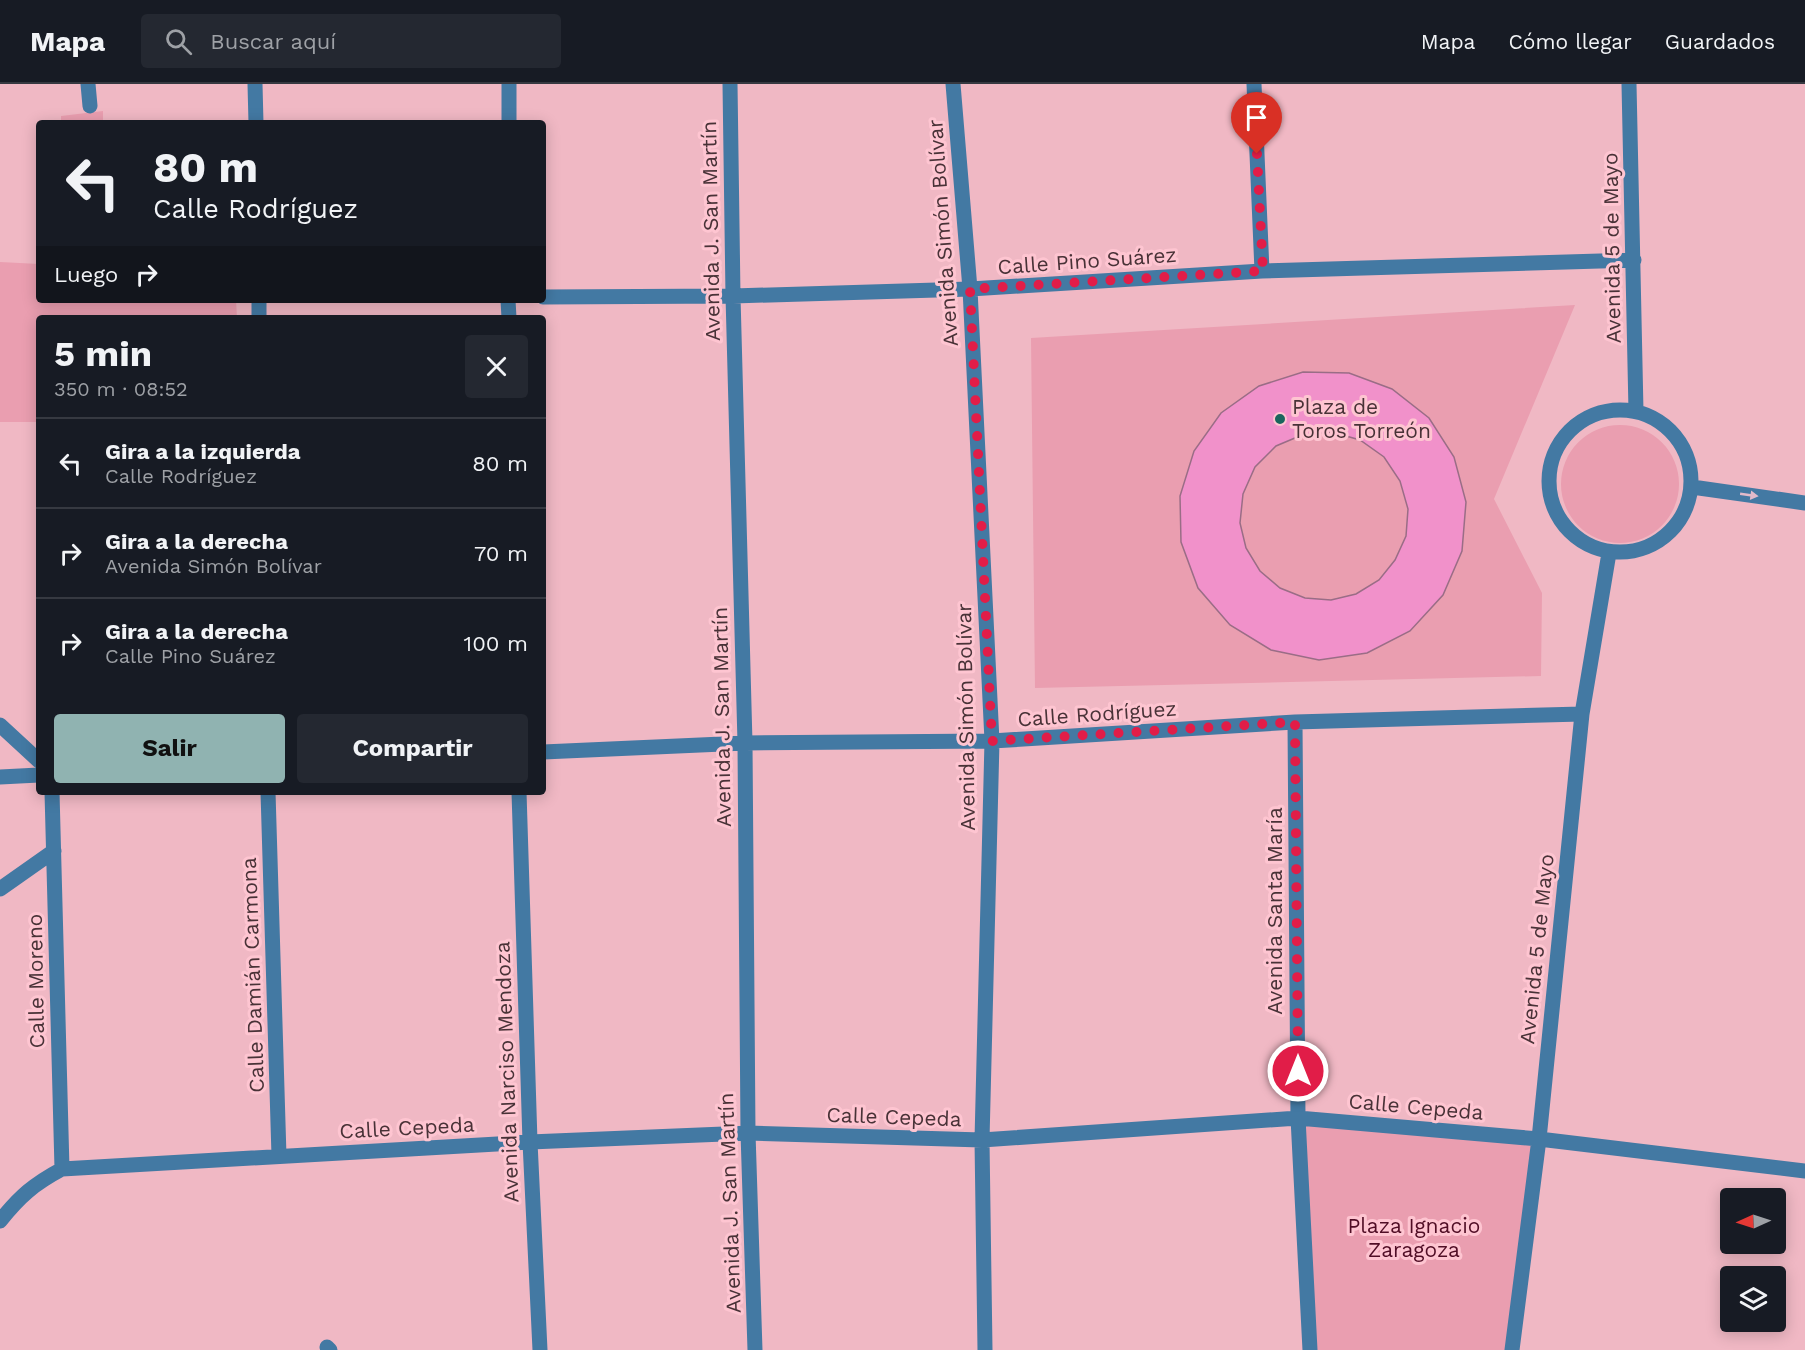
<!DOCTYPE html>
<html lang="es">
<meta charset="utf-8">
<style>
body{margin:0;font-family:"Work Sans",sans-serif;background:#242831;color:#f1f3f6;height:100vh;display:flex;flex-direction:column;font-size:22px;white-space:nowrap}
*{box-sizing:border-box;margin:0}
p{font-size:20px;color:#9ea1a6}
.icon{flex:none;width:33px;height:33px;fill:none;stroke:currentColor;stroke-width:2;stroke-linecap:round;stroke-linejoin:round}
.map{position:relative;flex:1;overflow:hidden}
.panel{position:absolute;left:36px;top:231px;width:510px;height:480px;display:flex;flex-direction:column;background:#171b24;border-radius:6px;box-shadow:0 3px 15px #0003}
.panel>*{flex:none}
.hud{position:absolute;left:36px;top:36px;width:510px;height:183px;border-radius:6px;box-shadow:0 3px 15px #0003;background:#171b24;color:#f1f3f6;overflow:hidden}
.needle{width:39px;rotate:267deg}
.controls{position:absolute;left:1720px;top:1104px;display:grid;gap:12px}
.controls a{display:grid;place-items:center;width:66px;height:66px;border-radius:6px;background:#171b24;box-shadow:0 3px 15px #0003;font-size:30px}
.pin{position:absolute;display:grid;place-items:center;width:51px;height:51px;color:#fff;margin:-62px -26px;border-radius:50% 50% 50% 0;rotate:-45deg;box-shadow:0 0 6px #0007}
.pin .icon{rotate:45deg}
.me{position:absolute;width:66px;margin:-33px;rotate:0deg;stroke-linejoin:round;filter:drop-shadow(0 0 4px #0008)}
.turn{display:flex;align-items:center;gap:21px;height:126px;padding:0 18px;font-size:27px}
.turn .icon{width:78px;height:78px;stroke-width:2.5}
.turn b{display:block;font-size:42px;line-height:51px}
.then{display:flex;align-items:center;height:57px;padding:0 18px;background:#0003;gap:12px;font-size:22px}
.round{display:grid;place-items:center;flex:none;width:63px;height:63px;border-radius:6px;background:#242831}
.headline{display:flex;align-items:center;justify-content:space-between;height:102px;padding:0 18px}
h1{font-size:36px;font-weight:700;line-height:45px}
.primary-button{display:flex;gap:12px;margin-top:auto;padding:12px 18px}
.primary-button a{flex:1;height:69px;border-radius:6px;background:#90b3b1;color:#111;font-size:24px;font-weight:700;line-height:69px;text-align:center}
.primary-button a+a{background:#242831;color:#f1f3f6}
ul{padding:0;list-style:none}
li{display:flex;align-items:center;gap:18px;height:90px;padding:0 18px;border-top:2px solid #363941}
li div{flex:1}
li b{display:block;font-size:22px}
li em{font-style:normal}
header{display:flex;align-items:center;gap:36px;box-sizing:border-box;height:84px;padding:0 30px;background:#171b24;border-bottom:2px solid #363941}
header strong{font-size:28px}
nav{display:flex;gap:33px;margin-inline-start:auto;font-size:21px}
.search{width:420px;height:54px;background:#242831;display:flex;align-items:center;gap:15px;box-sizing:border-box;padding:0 21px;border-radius:6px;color:#9ea1a6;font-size:22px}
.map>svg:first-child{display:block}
.green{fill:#ea9eb0}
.building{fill:#f191ca;stroke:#9a6d86;stroke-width:1.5;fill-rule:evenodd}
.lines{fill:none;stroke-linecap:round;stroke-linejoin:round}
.minor{stroke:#4379a3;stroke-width:15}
.oneway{fill:#e2baca}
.route{stroke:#e11d48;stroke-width:10;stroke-dasharray:0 18}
.poi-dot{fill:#1a655d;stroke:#fec5d1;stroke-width:2}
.labels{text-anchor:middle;stroke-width:6;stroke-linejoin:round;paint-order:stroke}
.street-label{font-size:21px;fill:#493237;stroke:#fec5d1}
.poi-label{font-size:21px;fill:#493237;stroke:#fec5d1;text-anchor:start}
.park-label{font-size:21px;fill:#500d25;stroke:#fec5d1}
</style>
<header>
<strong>Mapa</strong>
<div class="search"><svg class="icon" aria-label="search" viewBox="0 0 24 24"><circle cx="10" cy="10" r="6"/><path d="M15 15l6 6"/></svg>Buscar aquí</div>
<nav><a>Mapa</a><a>Cómo llegar</a><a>Guardados</a></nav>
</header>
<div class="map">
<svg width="1805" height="1266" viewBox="0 0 1805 1266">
<rect width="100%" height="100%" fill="#f0b8c4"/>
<path class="green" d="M 103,27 L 103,39 L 61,39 L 61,32 Z
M 0,178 L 39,180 L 39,216 L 236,216 L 237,234 L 39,234 L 39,338 L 0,338 Z
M 1575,221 L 1494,415 L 1542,509 L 1541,592 L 1035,604 L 1031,254 Z
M1561 400a59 59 0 1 1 118 0a59 59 0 1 1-118 0Z
M 1299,1034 L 1537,1056 L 1511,1266 L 1311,1266 Z"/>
<path class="building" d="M 1303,288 L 1349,289 L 1392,305 L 1429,334 L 1454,373 L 1466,418 L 1462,467 L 1443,511 L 1410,547 L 1367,569 L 1319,576 L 1271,566 L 1230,541 L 1198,504 L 1181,458 L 1180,412 L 1194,367 L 1221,329 L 1259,302 ZM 1332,348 L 1360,356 L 1384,373 L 1400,397 L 1408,425 L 1406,452 L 1395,476 L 1379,496 L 1356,510 L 1331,516 L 1305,514 L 1280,504 L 1260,487 L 1246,464 L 1240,439 L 1243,410 L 1255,383 L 1276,362 L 1302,351 Z"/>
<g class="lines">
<path class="minor" d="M 88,0 L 90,22
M 255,0 L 256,39
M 730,0 L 733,212 L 745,659 L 748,1049 L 755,1266
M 953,0 L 970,205 L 992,657 L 982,1056 L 985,1266
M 1254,0 L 1262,187
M 1629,0 L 1636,327
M 509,39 L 509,0
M 543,213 L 733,212 L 970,205 L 1262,187 L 1634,176
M 259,216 L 259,234
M 508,216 L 509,234
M1549 397a71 71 0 1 1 142 0a71 71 0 1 1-142 0Z
M 1692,403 L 1805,419
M 1295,638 L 1298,1034 L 1310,1266
M 0,641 L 39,677
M 543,668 L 745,659 L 992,657 L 1295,638 L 1582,630
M 0,693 L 39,691
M 52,708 L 62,1085
M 268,708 L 279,1072
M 519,708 L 530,1058 L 540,1266
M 0,805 L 54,767
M 0,1137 C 20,1112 34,1100 62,1085 L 530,1058 L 748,1049 L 982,1056 L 1298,1034 L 1539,1055 L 1805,1087
M 327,1263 L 330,1266
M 1512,1266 L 1539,1055 L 1582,630 L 1609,469"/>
</g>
<defs><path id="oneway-solid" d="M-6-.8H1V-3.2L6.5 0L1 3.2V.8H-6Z" transform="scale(1.5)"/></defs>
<use class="oneway" href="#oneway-solid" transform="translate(1749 411) rotate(8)"/>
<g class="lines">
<path class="route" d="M 1257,70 L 1263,187 L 970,205 L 992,657 L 1295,638 L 1298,987"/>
</g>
<circle class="poi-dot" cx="1280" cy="335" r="6"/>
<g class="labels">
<g class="street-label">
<text transform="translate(711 147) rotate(-91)" y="7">Avenida J. San Martín</text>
<text transform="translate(943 149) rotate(-94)" y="7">Avenida Simón Bolívar</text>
<text transform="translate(1612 164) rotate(-91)" y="7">Avenida 5 de Mayo</text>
<text transform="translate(1087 177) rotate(-4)" y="7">Calle Pino Suárez</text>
<text transform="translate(1097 630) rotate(-4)" y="7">Calle Rodríguez</text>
<text transform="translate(722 633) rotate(-91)" y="7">Avenida J. San Martín</text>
<text transform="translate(966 633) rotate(-91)" y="7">Avenida Simón Bolívar</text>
<text transform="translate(1275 827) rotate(-90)" y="7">Avenida Santa María</text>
<text transform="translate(1537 865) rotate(-84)" y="7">Avenida 5 de Mayo</text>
<text transform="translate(253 891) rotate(-92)" y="7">Calle Damián Carmona</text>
<text transform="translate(36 897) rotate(-91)" y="7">Calle Moreno</text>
<text transform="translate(507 988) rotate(-92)" y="7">Avenida Narciso Mendoza</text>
<text transform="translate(1416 1023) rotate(5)" y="7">Calle Cepeda</text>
<text transform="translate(894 1033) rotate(2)" y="7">Calle Cepeda</text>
<text transform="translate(407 1044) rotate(-3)" y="7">Calle Cepeda</text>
<text transform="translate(730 1119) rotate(-92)" y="7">Avenida J. San Martín</text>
</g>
<g class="poi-label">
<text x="1292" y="330">Plaza de<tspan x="1292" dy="24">Toros Torreón</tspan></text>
</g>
<g class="park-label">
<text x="1414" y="1149">Plaza Ignacio<tspan x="1414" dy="24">Zaragoza</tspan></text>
</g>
</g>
</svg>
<div class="controls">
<a><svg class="needle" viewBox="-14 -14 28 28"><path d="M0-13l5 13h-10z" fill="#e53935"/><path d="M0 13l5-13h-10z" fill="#9ea1a6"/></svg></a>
<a><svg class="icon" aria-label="layers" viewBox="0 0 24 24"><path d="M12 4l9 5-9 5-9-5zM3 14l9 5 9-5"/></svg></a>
</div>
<div class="pin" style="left:1257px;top:70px;background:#d93025"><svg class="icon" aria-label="arrive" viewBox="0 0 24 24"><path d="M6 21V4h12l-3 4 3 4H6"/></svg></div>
<svg class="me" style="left:1298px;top:987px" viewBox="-20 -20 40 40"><circle r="17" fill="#e11d48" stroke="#fff" stroke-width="3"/><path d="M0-11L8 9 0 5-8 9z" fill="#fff"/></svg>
<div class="hud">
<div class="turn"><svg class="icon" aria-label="left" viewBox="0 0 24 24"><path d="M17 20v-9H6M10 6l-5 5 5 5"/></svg><div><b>80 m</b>Calle Rodríguez</div></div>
<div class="then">Luego<svg class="icon" aria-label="right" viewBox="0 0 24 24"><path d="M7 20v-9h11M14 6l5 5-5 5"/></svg></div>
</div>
<section class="panel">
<div class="headline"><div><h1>5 min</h1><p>350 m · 08:52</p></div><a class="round"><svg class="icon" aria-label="close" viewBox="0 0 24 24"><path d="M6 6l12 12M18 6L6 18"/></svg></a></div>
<ul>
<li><svg class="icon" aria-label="left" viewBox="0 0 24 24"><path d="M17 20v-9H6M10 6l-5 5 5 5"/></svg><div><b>Gira a la izquierda</b><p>Calle Rodríguez</p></div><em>80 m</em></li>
<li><svg class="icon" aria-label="right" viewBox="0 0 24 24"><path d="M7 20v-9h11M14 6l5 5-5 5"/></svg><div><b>Gira a la derecha</b><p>Avenida Simón Bolívar</p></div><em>70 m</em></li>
<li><svg class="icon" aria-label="right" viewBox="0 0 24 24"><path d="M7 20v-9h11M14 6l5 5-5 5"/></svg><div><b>Gira a la derecha</b><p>Calle Pino Suárez</p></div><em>100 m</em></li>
</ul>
<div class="primary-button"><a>Salir</a><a>Compartir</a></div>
</section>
</div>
